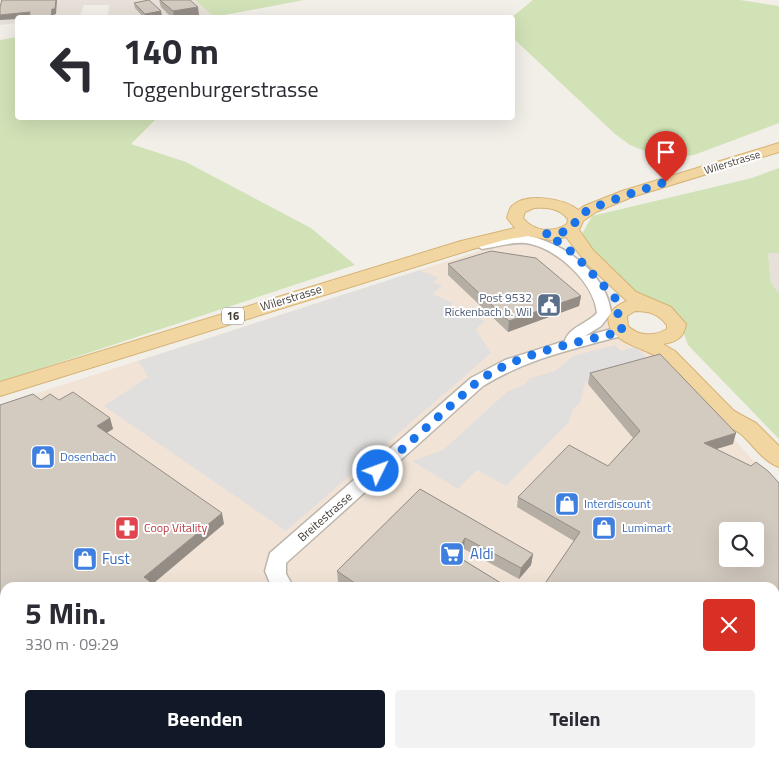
<!DOCTYPE html>
<html lang="de">
<meta charset="utf-8">
<style>
body{margin:0;font-family:"Titillium Web",sans-serif;background:#f2f2f3;color:#2b2b33;height:100vh;display:flex;flex-direction:column;font-size:19px;white-space:nowrap}
*{box-sizing:border-box;margin:0}
p{font-size:16px;color:#7c7c81}
.icon{flex:none;width:28px;height:28px;fill:none;stroke:currentColor;stroke-width:2;stroke-linecap:round;stroke-linejoin:round}
.map{position:relative;flex:1;overflow:hidden}
.drawer{position:absolute;left:0px;top:582px;width:780px;height:176px;display:flex;flex-direction:column;background:#fff;border-radius:15px 15px 0 0;box-shadow:0 5px 20px #0002}
.drawer>*{flex:none}
.banner{position:absolute;left:15px;top:15px;width:500px;height:105px;border-radius:5px;box-shadow:0 5px 20px #0002;background:#fff;color:#2b2b33;overflow:hidden}
.fabs{position:absolute;left:719px;top:522px;display:grid;gap:10px}
.fabs a{display:grid;place-items:center;width:45px;height:45px;border-radius:5px;background:#fff;box-shadow:0 5px 20px #0002;font-size:25px}
.pin{position:absolute;display:grid;place-items:center;width:42px;height:42px;color:#fff;margin:-51px -21px;border-radius:50% 50% 50% 0;rotate:-45deg;box-shadow:0 0 5px #0007}
.pin .icon{rotate:45deg}
.me{position:absolute;width:55px;margin:-28px;rotate:48deg;stroke-linejoin:round;filter:drop-shadow(0 0 4px #0008)}
.turn{display:flex;align-items:center;gap:18px;height:105px;padding:0 25px;font-size:22px}
.turn .icon{width:65px;height:65px;stroke-width:2.5}
.turn b{display:block;font-size:35px;line-height:42px}
.round{display:grid;place-items:center;flex:none;width:52px;height:52px;border-radius:5px;background:#f2f2f3}
.head{display:flex;align-items:center;justify-content:space-between;height:85px;padding:0 25px}
h1{font-size:30px;font-weight:700;line-height:38px}
.action{display:flex;gap:10px;margin-top:auto;padding:10px 25px}
.action a{flex:1;height:58px;border-radius:5px;background:#111827;color:#fff;font-size:20px;font-weight:700;line-height:58px;text-align:center}
.action a+a{background:#f2f2f3;color:#2b2b33}
.map>svg:first-child{display:block}
.residential{fill:#e6e0d8}
.commercial{fill:#f1e4d7;fill-rule:evenodd}
.green{fill:#d1e2b7}
.parking{fill:#e1dfdd}
.lines{fill:none;stroke-linecap:round;stroke-linejoin:round}
.minor-casing{stroke:#bdb6ac;stroke-width:3}
.major-casing{stroke:#d5b274;stroke-width:2}
.minor{fill:#fff;fill-rule:evenodd}
.major{fill:#f2d6a2;fill-rule:evenodd}
.wall{fill:#b5aea5}
.shaded-wall{fill:#948d86}
.building{fill:#d3cac0;stroke:#948d86;fill-rule:evenodd}
.route{stroke:#1a73e8;stroke-width:9;stroke-dasharray:0 16.2}
.labels{text-anchor:middle;stroke-width:4;stroke-linejoin:round;paint-order:stroke}
.far-street-label{font-size:11px;fill:#453f38;stroke:#fff}
.shield{fill:#fff;stroke:#7d7974;stroke-width:1}
.shield-label{font-size:11px;font-weight:bold;fill:#453f38}
.street-label{font-size:12px;fill:#453f38;stroke:#fff}
.service-label{font-size:12px;fill:#4e5e75;stroke:#fff;text-anchor:end}
.shop-label{font-size:12px;fill:#366cbe;stroke:#fff;text-anchor:start}
.health-label{font-size:12px;fill:#be3a42;stroke:#fff;text-anchor:start}
.near-shop-label{font-size:15px;fill:#366cbe;stroke:#fff;text-anchor:start}
</style>
<div class="map">
<svg width="779" height="758" viewBox="0 0 779 758">
<rect width="100%" height="100%" fill="#f2efe9"/>
<path class="residential" d="M 0,0 L 195,0 L 214,17 L 108,17 L 109,5 L 84,5 L 80,15 L 65,18 L 18,18 L 17,23 L 0,25 Z
M 768,252 L 779,253 L 779,293 L 771,283 Z
M 779,620 L 779,758 L 691,758 L 693,754 L 775,754 L 775,627 Z
M 126,754 L 540,754 L 545,758 L 122,758 Z"/>
<path class="commercial" d="M 507,242 L 539,245 L 563,255 L 779,488 L 779,620 L 775,627 L 775,588 L 306,588 L 303,585 L 301,588 L 5,588 L 5,754 L 126,754 L 122,758 L 0,758 L 0,405 ZM 728,531 L 755,531 L 755,559 L 728,559 Z
M 540,754 L 693,754 L 691,758 L 545,758 Z"/>
<path class="green" d="M 195,0 L 304,0 L 214,17 Z
M 533,0 L 740,0 L 779,6 L 779,123 L 694,155 L 678,157 L 661,156 L 645,151 L 630,145 L 615,134 L 513,38 L 512,17 Z
M 17,37 L 18,118 L 157,118 L 131,144 L 186,162 L 311,228 L 355,265 L 0,382 L 0,40 Z
M 779,168 L 779,253 L 768,253 L 771,283 L 779,293 L 779,439 L 688,345 L 677,315 L 634,292 L 581,236 L 592,216 L 752,178 Z"/>
<path class="parking" d="M 420,270 L 439,278 L 433,282 L 442,286 L 433,294 L 453,303 L 451,306 L 485,321 L 476,329 L 491,353 L 286,531 L 104,406 L 148,377 L 138,361 Z
M 615,345 L 621,351 L 636,347 L 652,364 L 585,383 L 580,403 L 573,409 L 569,422 L 506,486 L 477,470 L 458,489 L 412,461 L 443,450 L 508,391 L 524,385 L 530,378 L 555,371 L 573,356 Z"/>
<g class="lines">
<defs>
<path id="minor" d="M 524,235 C 561,241 607,273 611,313 L 601,326 L 585,336 L 623,326 L 628,328 L 631,331 L 628,334 C 578,348 528,358 483,386 L 286,563 L 286,574 L 294,588 L 272,588 L 265,571 L 270,553 L 471,378 L 505,360 L 565,341 C 569,327 587,324 597,313 C 594,282 555,246 525,243 C 510,242 496,247 482,249 L 475,245 L 477,242 L 509,235 Z
M 779,655 L 779,678 L 775,680 L 775,657 Z
M 0,737 L 5,739 L 5,754 L 19,754 L 21,758 L 0,758 Z
M 95,754 L 122,754 L 120,758 L 93,758 Z
M 502,754 L 530,754 L 532,758 L 504,758 Z
M 706,754 L 730,754 L 728,758 L 704,758 Z"/>
<path id="major" d="M 779,143 L 779,152 L 632,197 L 596,212 L 583,221 L 579,230 L 593,250 L 636,292 L 671,307 L 686,324 C 684,338 676,342 663,344 L 675,351 L 734,411 L 756,423 L 779,446 L 779,467 C 764,462 754,446 742,435 C 736,429 726,427 720,421 C 698,404 683,378 662,360 C 647,348 621,346 611,329 C 603,315 615,306 627,301 L 588,265 L 566,237 L 551,240 L 528,236 L 504,240 L 473,249 L 0,396 L 0,382 L 461,241 L 515,228 L 507,218 C 508,215 509,210 511,207 C 524,192 565,198 578,210 L 584,206 L 622,191 ZM 534,208 C 547,207 559,208 568,219 L 567,224 C 553,233 534,232 523,218 L 525,212 ZM 635,311 C 650,311 658,314 667,325 L 667,329 C 654,337 638,336 628,326 L 627,316 Z"/>
</defs>
<use href="#minor" class="minor-casing"/>
<use href="#major" class="major-casing"/>
<use href="#minor" class="minor"/>
<use href="#major" class="major"/>
</g>
<path class="wall" d="M 159,0 L 190,0 L 199,15 L 185,18 L 172,18 L 161,7 Z
M 134,3 L 161,11 L 162,17 L 144,18 L 135,8 Z
M 448,264 L 581,296 L 579,306 L 508,332 L 448,275 Z
M 590,373 L 733,444 L 716,449 L 779,483 L 779,596 L 775,603 L 775,588 L 545,588 L 546,582 L 574,541 L 517,507 L 518,497 L 608,466 L 633,438 L 588,384 Z
M 41,400 L 59,400 L 110,418 L 113,429 L 106,433 L 224,524 L 5,588 L 5,694 L 0,689 L 0,405 Z
M 420,489 L 533,554 L 531,565 L 519,579 L 464,549 L 459,557 L 509,588 L 346,588 L 338,582 L 337,571 Z"/>
<path class="shaded-wall" d="M 56,0 L 57,0 L 56,14 L 53,15 L 53,18 L 51,18 L 52,9 Z
M 198,7 L 199,15 L 185,18 L 174,18 L 173,11 Z
M 161,11 L 162,17 L 146,18 L 145,14 Z
M 30,12 L 31,17 L 18,18 L 18,19 L 0,20 L 0,15 Z
M 581,296 L 579,306 L 508,332 L 509,321 Z
M 110,418 L 113,429 L 100,437 L 97,426 Z
M 736,433 L 733,444 L 700,454 L 704,443 Z
M 222,513 L 224,524 L 148,588 L 144,577 Z
M 465,538 L 464,549 L 454,566 L 455,555 Z
M 533,554 L 531,565 L 519,579 L 521,568 Z
M 779,593 L 779,596 L 775,603 L 775,600 Z"/>
<path class="building" d="M 2,0 L 56,0 L 55,9 L 52,9 L 51,18 L 29,18 L 30,12 L 0,15 L 0,7 Z
M 149,0 L 161,11 L 145,14 L 134,3 Z
M 160,0 L 190,0 L 198,7 L 173,11 Z
M 491,251 L 536,258 L 581,296 L 509,321 L 448,264 Z
M 660,354 L 736,433 L 704,443 L 751,466 L 756,462 L 768,471 L 779,483 L 779,593 L 775,600 L 775,588 L 557,588 L 546,582 L 580,532 L 518,497 L 569,445 L 608,466 L 640,431 L 590,373 ZM 728,531 L 755,531 L 755,559 L 728,559 Z
M 73,392 L 110,418 L 97,426 L 222,513 L 144,577 L 158,588 L 5,588 L 5,688 L 0,683 L 0,405 L 33,394 L 41,400 L 50,394 L 59,400 Z
M 420,489 L 533,554 L 521,568 L 465,538 L 455,555 L 509,588 L 362,588 L 337,571 Z
M 147,754 L 186,754 L 191,758 L 143,758 Z
M 606,754 L 647,754 L 654,758 L 604,758 Z"/>
<g class="lines">
<path class="route" d="M 378,471 L 477,382 C 519,352 573,344 623,331 L 617,320 L 618,314 L 616,299 L 575,255 L 562,244 L 545,234 L 563,232 L 574,226 C 575,224 575,221 576,219 C 582,208 651,187 666,182"/>
</g>
<defs>
<symbol id="civic-square" viewBox="-11 -11 22 22"><rect x="-9" y="-9" width="18" height="18" rx="4" fill="#5c6f8a" stroke="#fff"/><path d="M-.6-6.5H3V-4.5H.6V-3L4-1V1h2V6H-6V1h2V-1L-.6-3ZM-1.2 2.5V6h2.4V2.5Z" fill="#fff"/></symbol>
<symbol id="shop-square" viewBox="-11 -11 22 22"><rect x="-9" y="-9" width="18" height="18" rx="4" fill="#3f7fe0" stroke="#fff"/><path d="M-5-2.5h2.3a2.7 3.5 0 0 1 5.4 0H5L5.5 6h-11ZM-1.5-2.5h3a1.5 2.3 0 0 0-3 0Z" fill="#fff"/></symbol>
<symbol id="pharmacy-square" viewBox="-11 -11 22 22"><rect x="-9" y="-9" width="18" height="18" rx="4" fill="#e0444e" stroke="#fff"/><path d="M-2-6h4v4h4v4h-4v4h-4v-4h-4v-4h4Z" fill="#fff"/></symbol>
<symbol id="supermarket-square" viewBox="-11 -11 22 22"><rect x="-9" y="-9" width="18" height="18" rx="4" fill="#3f7fe0" stroke="#fff"/><path d="M-6-5.5h2.5l.6 2H6L4.5 2H-2.5L-4.4-4H-6ZM-1.5 3.2a1.3 1.3 0 1 0 .1 0ZM3 3.2a1.3 1.3 0 1 0 .1 0Z" fill="#fff"/></symbol>
</defs>
<g fill-rule="evenodd">
<use href="#civic-square" x="535" y="291" width="28" height="28"/>
<use href="#shop-square" x="29" y="443" width="28" height="28"/>
<use href="#shop-square" x="553" y="490" width="28" height="28"/>
<use href="#pharmacy-square" x="113" y="514" width="28" height="28"/>
<use href="#shop-square" x="590" y="514" width="28" height="28"/>
<use href="#supermarket-square" x="438" y="540" width="28" height="28"/>
<use href="#shop-square" x="71" y="545" width="28" height="28"/>
</g>
<g class="labels">
<g class="far-street-label">
<text transform="translate(732 162) rotate(-17)" y="4">Wilerstrasse</text>
</g>
<rect class="shield" x="222" y="307.5" width="22" height="17" rx="4"/>
<g class="shield-label">
<text x="233" y="320">16</text>
</g>
<g class="street-label">
<text transform="translate(291 298) rotate(-17)" y="4">Wilerstrasse</text>
<text transform="translate(325 517) rotate(-41)" y="4">Breitestrasse</text>
</g>
<g class="service-label">
<text x="532" y="302">Post 9532<tspan x="532" dy="14">Rickenbach b. Wil</tspan></text>
</g>
<g class="shop-label">
<text x="60" y="461">Dosenbach</text>
<text x="584" y="508">Interdiscount</text>
<text x="622" y="532">Lumimart</text>
</g>
<g class="health-label">
<text x="144" y="532">Coop Vitality</text>
</g>
<g class="near-shop-label">
<text x="470" y="559">Aldi</text>
<text x="102" y="564">Fust</text>
</g>
</g>
</svg>
<div class="fabs">
<a><svg class="icon" aria-label="search" viewBox="0 0 24 24"><circle cx="10" cy="10" r="6"/><path d="M15 15l6 6"/></svg></a>
</div>
<div class="pin" style="left:666px;top:182px;background:#d93025"><svg class="icon" aria-label="arrive" viewBox="0 0 24 24"><path d="M6 21V4h12l-3 4 3 4H6"/></svg></div>
<svg class="me" style="left:378px;top:471px" viewBox="-20 -20 40 40"><circle r="17" fill="#1a73e8" stroke="#fff" stroke-width="3"/><path d="M0-11L8 9 0 5-8 9z" fill="#fff"/></svg>
<div class="banner">
<div class="turn"><svg class="icon" aria-label="left" viewBox="0 0 24 24"><path d="M17 20v-9H6M10 6l-5 5 5 5"/></svg><div><b>140 m</b>Toggenburgerstrasse</div></div>
</div>
<section class="drawer">
<div class="head"><div><h1>5 Min.</h1><p>330 m · 09:29</p></div><a class="round" style="background:#d93025;color:#fff"><svg class="icon" aria-label="close" viewBox="0 0 24 24"><path d="M6 6l12 12M18 6L6 18"/></svg></a></div>
<div class="action"><a>Beenden</a><a>Teilen</a></div>
</section>
</div>
